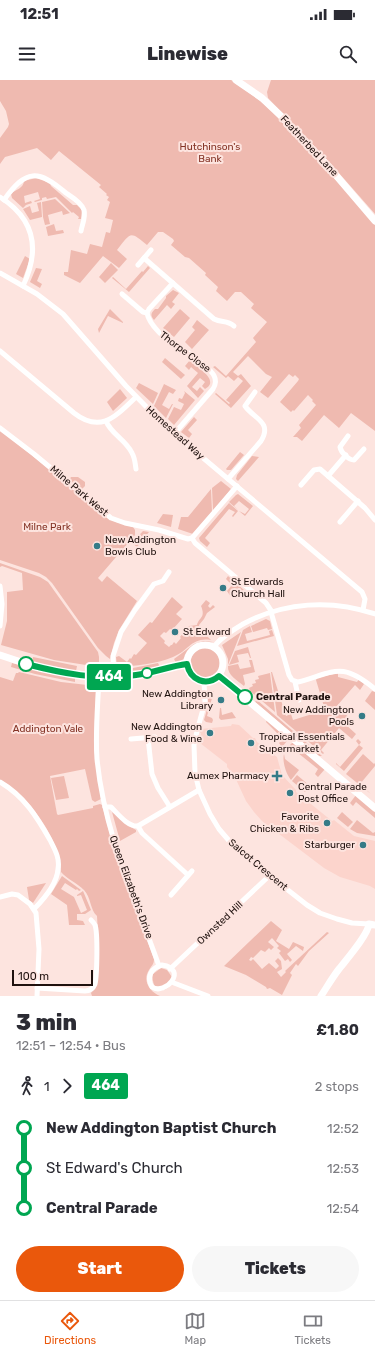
<!DOCTYPE html>
<meta charset="utf-8">
<style>
body{margin:0;font-family:Rubik,sans-serif;background:#f7f7f7;color:#2b2b33;height:100vh;display:flex;flex-direction:column;font-size:15px;white-space:nowrap}
*{box-sizing:border-box;margin:0}
p{font-size:13px;color:#7c7c81}
.icon{flex:none;width:22px;height:22px;fill:none;stroke:currentColor;stroke-width:2;stroke-linecap:round;stroke-linejoin:round}
.map{position:relative;height:916px;overflow:hidden}
.details{display:flex;flex-direction:column;background:#fff;flex:1}
.details>*{flex:none}
.badge{padding:0 8px;border-radius:3px;font-size:14px;line-height:26px}
.scale{position:absolute;left:12px;bottom:10px;width:81px;box-sizing:border-box;padding-left:4px;border:2px solid #1f110e;border-top:0;font-size:11px;line-height:14px;white-space:nowrap;color:#1f110e;-webkit-text-stroke:3px #fde4df;paint-order:stroke}
.map>.badge{position:absolute;translate:-50% -50%;box-shadow:0 0 0 2px #fff}
.legs{display:flex;align-items:center;gap:6px;height:44px;padding:0 16px;font-size:13px}
.legs p{margin-inline-start:auto}
.summary{display:flex;align-items:center;justify-content:space-between;height:68px;padding:0 16px}
h1{font-size:22px;font-weight:800;line-height:30px}
.cta{display:flex;gap:8px;margin-top:auto;padding:8px 16px}
.cta a{flex:1;height:46px;border-radius:24px;background:#ea580c;color:#fff;font-size:16px;font-weight:800;line-height:46px;text-align:center}
.cta a+a{background:#f7f7f7;color:#2b2b33}
ul{padding:0 16px;list-style:none}
li{display:flex;align-items:center;gap:14px;height:40px;font-size:15px}
li i{display:grid;place-items:center;width:6px;height:100%;margin:0 5px;background:currentColor}
li i::after{content:'';width:10px;height:10px;margin:-5px;border:3px solid;border-radius:50%;background:#fff}
li p{margin-inline-start:auto}
li:first-child i{background:linear-gradient(#0000 50%,currentColor 0)}
li:last-child i{background:linear-gradient(currentColor 50%,#0000 0)}
.status{display:flex;justify-content:space-between;align-items:center;height:28px;padding:0 20px;background:#fff;direction:ltr}
.status svg{height:11px;fill:currentColor}
header{display:flex;justify-content:space-between;align-items:center;height:52px;padding:0 16px;background:#fff;font-size:18px;font-weight:800}
.dock{display:flex;justify-content:space-around;align-items:center;height:56px;border-top:1px solid #e1e1e2;background:#fff;font-size:11px;color:#7c7c81}
.dock a{display:grid;justify-items:center;gap:2px}
.dock .on{color:#ea580c}
.map>svg:first-child{display:block}
.built{fill:#fcd4cc}
.green{fill:#efbab0}
.lines{fill:none;stroke-linecap:round;stroke-linejoin:round}
.street{stroke:#fff;stroke-width:5}
.secondary{stroke:#fff;stroke-width:7}
.line-1-casing{stroke:#fff;stroke-width:9}
.line-1{stroke:#00a651;stroke-width:6}
.poi-dot{fill:#357b87;stroke:#fde4df;stroke-width:1.5}
.stop-1-dot{fill:#fff;stroke:#00a651;stroke-width:2}
.labels{text-anchor:middle;dominant-baseline:central;stroke-width:4;stroke-linejoin:round;paint-order:stroke}
.street-label{font-size:10px;fill:#1f110e;stroke:#fde4df}
.park-label{font-size:10px;fill:#833224;stroke:#fde4df}
.poi-label{font-size:10px;fill:#1f110e;stroke:#fde4df;text-anchor:end}
.stop-label{font-size:10px;font-weight:bold;fill:#1f110e;stroke:#fde4df;text-anchor:start}
</style>
<div class="status"><b>12:51</b><svg viewBox="0 0 49 12"><path d="M0 12V9h3v3zM5 12V6h3v6zM10 12V3h3v9zM15 12V0h3v12zM26 1h20v11H26zM47 4h2v5h-2z"/></svg></div>
<header><svg class="icon" aria-label="menu" viewBox="0 0 24 24"><path d="M4 6h16M4 12h16M4 18h16"/></svg>Linewise<svg class="icon" aria-label="search" viewBox="0 0 24 24"><circle cx="10" cy="10" r="6"/><path d="M15 15l6 6"/></svg></header>
<div class="map">
<svg width="375" height="916" viewBox="0 0 375 916">
<rect width="100%" height="100%" fill="#fde4df"/>
<path class="built" d="M232 644 239 645 253 658H255L257 662 277 677 282 695 296 710V712L332 741 334 740 354 756 375 761V809L370 806 340 797 324 788 262 741 254 732 246 721 234 695 227 687V684L200 663 201 653H200L201 649 231 646Z"/>
<g class="green">
<path d="M0 0H231L259 20 274 33 362 128 375 145V351L351 333 339 348 324 335 302 361 297 357H293L301 348 299 345 316 325 312 321 313 320 308 315 294 331 293 330 291 332 280 322 298 301 299 299 295 295 293 297 289 294 268 318 260 312 272 297 266 294 248 276 233 292 238 296 241 294 251 306 231 328 215 314 216 313 229 324 230 323 226 320 243 301 238 297 234 301 228 296 226 298 213 287 215 286 226 296 256 262 253 258 267 242 251 228 254 224 241 212H235L227 221 216 211 218 207 205 195 206 193 189 178 185 177 171 165 174 161 173 159 163 152H158L147 165C129 150 131 153 117 170L127 179 119 188 103 176 80 203 64 195V192H68L71 170 87 174 90 164 102 167 106 152 110 153 113 140 105 138 110 122 107 120 109 117 106 115 107 114 99 107 101 105 59 71 51 80 37 68 5 77 0 84V58L8 47 9 44 6 31 0 21Z"/>
<path d="M271 0H375V134L331 84 268 18 267 12Z"/>
<path d="M36 98 50 103 51 106 73 125H77L82 130 81 139H78L79 137 73 132 72 133 56 117 47 119 46 117 42 118V120L35 122 34 121 40 119 38 112 24 116 25 123 31 121 32 123 26 125 23 128 12 118 11 114C16 109 23 109 24 101Z"/>
<path d="M55 119 70 133 63 135 62 131 48 135 50 144 45 145 43 137 42 122Z"/>
<path d="M41 122 42 137 30 140 23 129 30 126 32 133 39 131 37 123Z"/>
<path d="M54 144 56 151 63 150 64 153 48 156 46 147Z"/>
<path d="M25 176 30 179 23 198 16 194Z"/>
<path d="M111 183 118 190 105 203 99 197Z"/>
<path d="M148 186 150 188 129 212 112 198 113 197 126 209 142 191 143 192Z"/>
<path d="M36 188 42 189 37 201 42 204 40 208 30 202Z"/>
<path d="M173 210 179 213 172 222 175 224 171 229 167 225 154 240C150 235 151 233 155 229H158L166 218V216Z"/>
<path d="M110 229 123 242V243L108 236 99 253 98 249Z"/>
<path d="M180 229 190 238 174 257 163 248Z"/>
<path d="M197 240 209 250 192 269 185 262 195 250 192 247Z"/>
<path d="M165 278 185 295 181 299 162 282Z"/>
<path d="M190 280C194 284 210 295 210 301 211 305 208 307 205 309L202 306 205 302 200 298 192 307 197 311 200 307 204 311 198 318 187 306 198 293 191 287 189 290 185 286Z"/>
<path d="M139 303 158 313 153 324 136 308Z"/>
<path d="M164 304 176 310 173 314 169 312 162 325 169 329 172 324H173L166 338 154 326Z"/>
<path d="M120 309 127 318 113 331 107 322Z"/>
<path d="M184 311 195 320 174 345 168 339 174 327 181 330 184 324 178 321 179 318 182 319 185 313Z"/>
<path d="M194 337 197 340 188 350 192 354 189 358 181 352Z"/>
<path d="M0 350 116 442 133 447 135 450V455L98 498 102 502 107 496 137 521 119 550 114 563 110 579 106 576 98 568 52 503 46 497 39 493 0 480Z"/>
<path d="M240 372 244 375 231 390H227L226 389Z"/>
<path d="M252 376 259 377 238 401 236 399 237 395Z"/>
<path d="M71 397H78L85 402V406L81 410 69 400Z"/>
<path d="M221 401 231 409 213 431 212 408Z"/>
<path d="M211 409 212 432 193 454 178 449 181 437H188Z"/>
<path d="M238 414 253 426 245 436 239 431 245 434 249 429 239 421 234 426 238 430 229 422 236 415Z"/>
<path d="M229 423 238 431 233 437 232 436 235 432 229 429 205 458 210 463 207 467 200 461 199 458Z"/>
<path d="M163 434 173 435 171 447 157 443Z"/>
<path d="M143 451 149 452 137 467 132 463Z"/>
<path d="M0 483 40 497 48 502 98 572 99 577V587L54 580 1 565 7 541V512L23 510 22 493 2 486 0 487Z"/>
<path d="M228 496 244 510 231 517 227 511 232 505 226 499Z"/>
<path d="M172 517 183 527 176 534 182 539 172 550 170 549 166 553 164 552 160 556 165 561 164 563 169 567 171 565H172L174 562 176 564 181 558 180 557 189 546 197 545C199 537 206 538 201 526L206 520 210 523 208 526 210 528 213 525 215 527 207 533 204 539 199 545 200 549 211 560C191 557 189 571 173 577 156 584 135 586 117 587L116 577 119 576 127 582 130 578 131 579 134 574 136 575 147 563 138 555 150 542 152 543Z"/>
<path d="M266 539 270 541 272 549 268 550 267 548 253 552 251 546Z"/>
<path d="M250 546 252 552 245 554 247 561 270 555 269 551 272 550 274 556 237 566 243 550Z"/>
<path d="M241 552 228 585V579L222 565Z"/>
<path d="M204 561 213 562C206 564 200 562 194 566 185 572 187 580 176 583L174 579 194 564Z"/>
<path d="M248 567 251 578H250L248 573 237 575 239 582 229 585 235 571Z"/>
<path d="M201 568C234 565 218 618 194 593 186 584 191 573 201 568Z"/>
<path d="M33 577 77 586 76 591 32 582Z"/>
<path d="M249 580H252L255 592 243 595 245 604 244 606C238 601 227 595 228 586L238 584 240 589 251 587Z"/>
<path d="M12 583 38 590 75 597V602L35 594 11 587Z"/>
<path d="M158 583 160 587 141 591 119 593 117 591V589L133 588Z"/>
<path d="M19 592 61 602 96 606 94 668 101 719 95 722 92 720 85 689 50 696 57 734 58 735 93 728V726L100 724 102 725 116 776 154 879C154 885 151 886 149 890 142 901 150 912 160 916H92L91 913 95 908 98 854 97 836C90 830 91 817 84 810 77 803 67 799 61 792 62 769 39 732 22 717 16 710 7 705 0 700V597L13 601 16 593H18Z"/>
<path d="M271 592H272L286 636 291 634 293 640 325 630 316 600 317 598 338 593V597L357 602 359 599 364 604 360 610 355 605 336 627 350 638 345 644 356 654 352 659 339 648 321 670 324 673 323 674 277 635Z"/>
<path d="M270 593 275 632 250 611 249 608 253 606 252 604 256 603 255 600 259 599 258 596Z"/>
<path d="M214 611 207 636 212 638 213 640 212 643 206 642 204 640 208 626V614Z"/>
<path d="M372 611 375 612V630L365 621Z"/>
<path d="M257 620 322 676H319L255 622Z"/>
<path d="M220 628H221L222 635 232 632 236 638 221 640 219 638Z"/>
<path d="M267 640 287 658V661L282 667 279 663 283 659 266 642Z"/>
<path d="M358 659 361 662 359 665 363 668 344 691 336 684V683L340 687 359 665 356 661Z"/>
<path d="M292 663H293L325 689 318 697 315 694 318 689 293 669 291 672 289 670 288 667Z"/>
<path d="M284 674 285 679 299 690 291 700C286 694 282 681 284 674Z"/>
<path d="M363 674 374 684 375 683V686L360 704 371 714 346 694Z"/>
<path d="M297 695 310 706 305 712 292 701Z"/>
<path d="M64 696 69 718 56 720 51 698Z"/>
<path d="M356 715 375 732V738L356 722 353 726 350 723Z"/>
<path d="M112 732 129 746 136 750V752L120 761Z"/>
<path d="M342 732 353 742 348 747 337 738Z"/>
<path d="M357 740 373 753 375 752V756L357 753 350 749Z"/>
<path d="M62 796 81 810 79 811 77 809 76 810 65 803 61 809 74 817 81 833 87 830 81 815 77 816V815L83 811 91 830 85 834H77V840L83 841 85 845H69L67 825 51 814Z"/>
<path d="M46 803 33 823 29 820 27 807Z"/>
<path d="M271 841 282 850 276 861 289 869 293 862 304 867 303 871 296 866 287 874 292 880 290 882 288 879 285 881 279 873 281 871 277 868 279 866 272 858 268 862 274 867 271 870 269 868 265 872 261 870 253 878 251 877 249 880 251 881 253 879 262 889 269 883 276 889 279 886 275 881 278 878 281 881 282 889 277 892 281 897 286 892 285 891 327 852 329 853 309 871 298 886 296 884 290 893 292 895 282 915 270 908 267 909 266 907 246 895 224 886Z"/>
<path d="M161 888 167 890 172 897 169 907C158 916 151 904 153 894Z"/>
</g>
<g class="lines">
<g class="street">
<path d="M0 117C35 139 40 170 23 206"/>
<path d="M4 120C26 89 38 89 66 113 72 117 82 123 84 130 86 137 82 145 81 151"/>
<path d="M144 178 214 239C222 243 227 240 234 246"/>
<path d="M138 185 151 170"/>
<path d="M0 193 37 214 63 234 126 306 164 345 362 512 365 519 363 530"/>
<path d="M122 214 143 232 147 233C149 245 167 261 177 268 181 271 187 272 191 274 196 277 199 281 203 284 211 291 220 298 213 309L174 354"/>
<path d="M147 233 149 229 173 203"/>
<path d="M0 271 74 333C101 354 116 336 136 317"/>
<path d="M106 341C111 354 126 360 132 373 135 378 135 383 136 389"/>
<path d="M0 348 34 374 111 438 125 443 159 450 188 459 192 458"/>
<path d="M348 356 340 367C341 373 349 380 354 380L364 369"/>
<path d="M328 396 346 375"/>
<path d="M228 399 261 361C273 342 253 338 245 326L255 312"/>
<path d="M301 405 314 390 320 389 365 428 375 440"/>
<path d="M237 406 192 458 195 463 266 523 272 532"/>
<path d="M340 442 358 421"/>
<path d="M0 506 2 524 0 546"/>
<path d="M271 532 289 595 292 600 298 602C335 592 341 581 375 609"/>
<path d="M214 567C221 557 233 550 243 544 284 522 331 519 375 534"/>
<path d="M99 597C98 624 95 652 97 679 104 752 135 818 159 886"/>
<path d="M114 597 113 576 121 552 135 530 154 504 163 501 169 492"/>
<path d="M204 602 205 622 197 651 194 665 195 693 199 710 210 734 219 749 237 770 307 825 320 833 337 839 352 843 369 844"/>
<path d="M295 602 299 620"/>
<path d="M148 658 152 694 158 708 170 727"/>
<path d="M131 659 155 657"/>
<path d="M0 702C24 716 37 737 50 760 55 770 60 778 58 789 57 803 44 819 34 829"/>
<path d="M105 727H111C118 734 128 747 138 746L199 710"/>
<path d="M138 746 142 753 188 795"/>
<path d="M171 815 192 791"/>
<path d="M0 817 12 814 18 815 30 824 36 833 39 869 37 916"/>
<path d="M162 885C189 889 165 916 152 907 146 897 151 888 162 885Z"/>
<path d="M170 889 269 796"/>
<path d="M174 903 208 916"/>
<path d="M37 908 85 911C89 911 93 909 95 904 97 896 98 853 95 845 94 843 93 842 91 840"/>
</g>
<g class="secondary">
<path d="M236 0 262 18 281 36 328 86 375 141"/>
<circle cx="205" cy="583" r="18"/>
<path d="M0 575C40 589 87 601 130 596 149 594 168 586 187 584"/>
<path d="M219 596 375 728"/>
<path d="M321 916C327 907 332 898 339 889 346 880 368 855 369 844L375 845"/>
</g>
</g>
<g class="lines">
<g class="line-1-casing">
<path id="line-1" d="M26 584C61 593 99 601 136 595 153 593 170 586 187 584 190 600 206 607 219 596L245 617"/>
</g>
<use href="#line-1" class="line-1"/>
</g>
<g class="poi-dot">
<circle cx="97" cy="466" r="4"/>
<circle cx="223" cy="508" r="4"/>
<circle cx="175" cy="552" r="4"/>
<circle cx="221" cy="620" r="4"/>
<circle cx="362" cy="636" r="4"/>
<circle cx="210" cy="653" r="4"/>
<circle cx="251" cy="663" r="4"/>
<path d="M275 690h4v4h4v4h-4v4h-4v-4h-4v-4h4z"/>
<circle cx="290" cy="713" r="4"/>
<circle cx="327" cy="743" r="4"/>
<circle cx="363" cy="765" r="4"/>
</g>
<g class="stop-1-dot">
<circle cx="26" cy="584" r="7"/>
<circle cx="147" cy="593" r="5"/>
<circle cx="245" cy="617" r="7"/>
</g>
<g class="labels">
<g class="street-label">
<text transform="translate(309 66) rotate(47)">Featherbed Lane</text>
<text transform="translate(185 272) rotate(37)">Thorpe Close</text>
<text transform="translate(175 353) rotate(42)">Homestead Way</text>
<text transform="translate(79 411) rotate(40)">Milne Park West</text>
<text transform="translate(258 785) rotate(40)">Salcot Crescent</text>
<text transform="translate(131 807) rotate(70)">Queen Elizabeth's Drive</text>
<text transform="translate(220 843) rotate(-43)">Ownsted Hill</text>
</g>
<g class="park-label">
<text x="210" y="67">Hutchinson's<tspan x="210" dy="12">Bank</tspan></text>
<text x="47" y="447">Milne Park</text>
<text x="48" y="649">Addington Vale</text>
</g>
<g class="poi-label">
<text x="105" y="460" text-anchor="start">New Addington<tspan x="105" dy="12">Bowls Club</tspan></text>
<text x="231" y="502" text-anchor="start">St Edwards<tspan x="231" dy="12">Church Hall</tspan></text>
<text x="183" y="552" text-anchor="start">St Edward</text>
<text x="213" y="614">New Addington<tspan x="213" dy="12">Library</tspan></text>
<text x="354" y="630">New Addington<tspan x="354" dy="12">Pools</tspan></text>
<text x="202" y="647">New Addington<tspan x="202" dy="12">Food &amp; Wine</tspan></text>
<text x="259" y="657" text-anchor="start">Tropical Essentials<tspan x="259" dy="12">Supermarket</tspan></text>
<text x="269" y="696">Aumex Pharmacy</text>
<text x="298" y="707" text-anchor="start">Central Parade<tspan x="298" dy="12">Post Office</tspan></text>
<text x="319" y="737">Favorite<tspan x="319" dy="12">Chicken &amp; Ribs</tspan></text>
<text x="355" y="765">Starburger</text>
</g>
<g class="stop-label">
<text x="256" y="617">Central Parade</text>
</g>
</g>
</svg>
<div class="scale">100 m</div>
<b class="badge" style="left:109px;top:597px;background:#00a651;color:#fff">464</b>
</div>
<section class="details">
<div class="summary"><div><h1>3 min</h1><p>12:51 – 12:54 · Bus</p></div><b>£1.80</b></div>
<div class="legs"><svg class="icon" aria-label="walk" viewBox="0 0 24 24"><circle cx="13" cy="4" r="2"/><path d="M13 8l-2 6 4 7M11 14l-3 7M7 12l3-4h3l4 4"/></svg>1<svg class="icon" aria-label="forward" viewBox="0 0 24 24"><path d="M9 5l7 7-7 7"/></svg><b class="badge" style="background:#00a651;color:#fff">464</b><p>2 stops</p></div>
<ul>
<li><i style="color:#00a651"></i><b>New Addington Baptist Church</b><p>12:52</p></li>
<li><i style="color:#00a651"></i><span>St Edward's Church</span><p>12:53</p></li>
<li><i style="color:#00a651"></i><b>Central Parade</b><p>12:54</p></li>
</ul>
<div class="cta"><a>Start</a><a>Tickets</a></div>
</section>
<nav class="dock">
<a class="on"><svg class="icon" aria-label="directions" viewBox="0 0 24 24"><path d="M12 3l9 9-9 9-9-9zM9 14v-3h6M13 9l2 2-2 2"/></svg>Directions</a>
<a><svg class="icon" aria-label="map" viewBox="0 0 24 24"><path d="M3 6l6-2 6 2 6-2v14l-6 2-6-2-6 2zM9 4v14M15 6v14"/></svg>Map</a>
<a><svg class="icon" aria-label="tickets" viewBox="0 0 24 24"><path d="M3 7h18v10H3zM15 7v10"/></svg>Tickets</a>
</nav>
